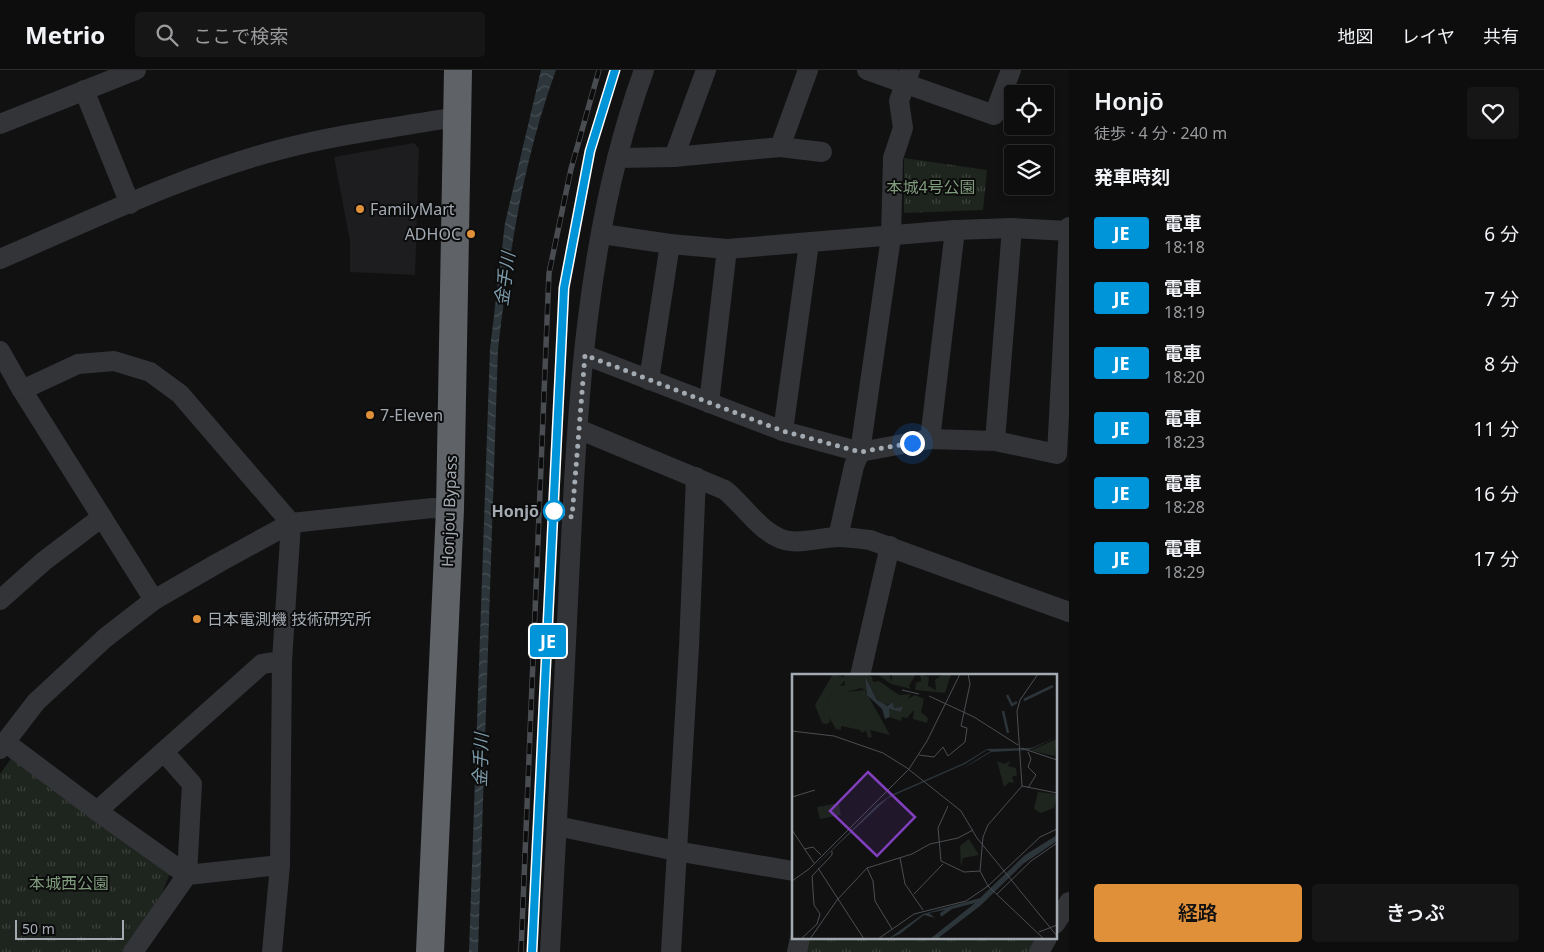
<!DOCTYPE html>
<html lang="ja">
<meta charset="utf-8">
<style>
body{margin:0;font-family:"Noto Sans","Noto Sans JP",sans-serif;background:#161617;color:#f1f3f6;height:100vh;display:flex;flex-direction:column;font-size:19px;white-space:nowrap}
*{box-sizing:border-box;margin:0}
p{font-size:16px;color:#9a9c9e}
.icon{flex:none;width:28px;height:28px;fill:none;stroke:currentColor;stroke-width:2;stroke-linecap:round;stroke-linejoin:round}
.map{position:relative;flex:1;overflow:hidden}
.sheet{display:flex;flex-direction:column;background:#0d0d0e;width:475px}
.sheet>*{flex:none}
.badge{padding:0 10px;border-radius:4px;font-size:18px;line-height:32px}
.buttons{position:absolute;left:1004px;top:15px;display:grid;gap:10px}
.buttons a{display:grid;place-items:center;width:50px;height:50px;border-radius:5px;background:#0d0d0e;box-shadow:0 2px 8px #0003,0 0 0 1px #2d2d2e;font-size:25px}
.scale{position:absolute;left:15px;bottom:12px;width:109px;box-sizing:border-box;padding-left:5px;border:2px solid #a3aab2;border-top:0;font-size:14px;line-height:18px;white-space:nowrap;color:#a3aab2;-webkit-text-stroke:4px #0c0c0d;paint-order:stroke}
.you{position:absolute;width:25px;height:25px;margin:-12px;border:4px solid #fff;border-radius:50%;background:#1a73e8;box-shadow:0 0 0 8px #1a73e833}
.map>.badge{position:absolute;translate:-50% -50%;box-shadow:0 0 0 2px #fff}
h2{padding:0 25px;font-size:19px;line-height:45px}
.round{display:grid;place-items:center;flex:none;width:52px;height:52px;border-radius:5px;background:#161617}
.summary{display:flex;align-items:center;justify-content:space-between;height:85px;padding:0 25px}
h1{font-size:24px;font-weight:600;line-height:38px}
.primary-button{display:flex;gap:10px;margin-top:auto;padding:10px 25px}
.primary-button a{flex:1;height:58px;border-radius:5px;background:#e1903a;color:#111;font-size:20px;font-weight:600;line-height:58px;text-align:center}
.primary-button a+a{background:#161617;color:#f1f3f6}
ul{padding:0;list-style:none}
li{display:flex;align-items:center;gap:15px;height:65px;padding:0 25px}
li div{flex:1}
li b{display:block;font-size:19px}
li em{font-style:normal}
li .badge{min-width:55px;font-weight:700;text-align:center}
header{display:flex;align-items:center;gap:30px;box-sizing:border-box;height:70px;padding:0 25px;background:#0d0d0e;border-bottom:1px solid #2d2d2e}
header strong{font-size:24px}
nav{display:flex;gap:28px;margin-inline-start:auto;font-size:18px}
.search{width:350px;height:45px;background:#161617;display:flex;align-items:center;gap:12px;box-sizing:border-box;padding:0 18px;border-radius:5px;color:#9a9c9e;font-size:19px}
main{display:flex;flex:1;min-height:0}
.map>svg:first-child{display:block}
.built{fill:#1d1d1f}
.park{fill:url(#park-tufts)}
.water{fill:url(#water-waves)}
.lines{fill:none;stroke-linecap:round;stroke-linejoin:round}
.minor{stroke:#323437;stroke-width:20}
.highway{stroke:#5f6267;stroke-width:28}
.rail-casing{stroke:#494c50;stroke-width:5.5}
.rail{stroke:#0c0c0d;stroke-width:4;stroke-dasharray:11;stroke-linecap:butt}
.line-casing{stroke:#fff;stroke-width:11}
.line{stroke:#0095d9;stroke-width:8}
.walk{stroke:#a3aab2;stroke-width:5;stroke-dasharray:0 9}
.poi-dot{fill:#e1903a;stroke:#0c0c0d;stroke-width:2}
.stop-dot{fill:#fff;stroke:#0095d9;stroke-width:2.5}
.labels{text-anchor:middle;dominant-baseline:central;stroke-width:4;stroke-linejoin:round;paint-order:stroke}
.park-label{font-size:16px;fill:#7e9b7c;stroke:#0c0c0d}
.poi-label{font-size:16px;fill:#a3aab2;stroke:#0c0c0d;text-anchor:start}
.street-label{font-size:16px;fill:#a3aab2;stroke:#0c0c0d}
.stop-label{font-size:16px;font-weight:bold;fill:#a3aab2;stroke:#0c0c0d;text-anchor:end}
.water-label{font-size:18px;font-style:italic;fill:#7d9caa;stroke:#0c0c0d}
.inset-river{fill:none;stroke:#2c353a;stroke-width:2.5}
.inset-road{fill:none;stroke:#4b4e52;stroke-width:1}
.view{fill:#813fbd;fill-opacity:0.15;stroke:#813fbd;stroke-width:2.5}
.inset-edge{fill:none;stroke:#a3aab2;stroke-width:2.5}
</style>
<header>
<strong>Metrio</strong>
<div class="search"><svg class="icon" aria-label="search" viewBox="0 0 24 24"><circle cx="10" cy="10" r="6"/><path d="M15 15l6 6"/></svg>ここで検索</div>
<nav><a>地図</a><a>レイヤ</a><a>共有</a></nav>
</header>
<main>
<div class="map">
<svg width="1069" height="882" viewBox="0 0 1069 882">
<defs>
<pattern id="park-tufts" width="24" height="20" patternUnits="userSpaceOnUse" patternTransform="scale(1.25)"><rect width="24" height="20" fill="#1e241e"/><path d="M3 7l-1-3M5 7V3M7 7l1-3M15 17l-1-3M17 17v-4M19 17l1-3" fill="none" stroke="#3c413c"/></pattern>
<pattern id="water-waves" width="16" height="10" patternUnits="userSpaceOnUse" patternTransform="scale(1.25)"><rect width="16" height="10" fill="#2c353a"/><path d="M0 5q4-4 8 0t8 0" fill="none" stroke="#475054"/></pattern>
</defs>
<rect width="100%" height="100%" fill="#111112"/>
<path class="built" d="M414 73 419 79 415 205 350 202V171L334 87Z"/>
<g class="park">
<path d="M904 88 987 100 983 140 904 143Z"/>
<path d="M12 687 171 801 162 823 122 882H0V704Z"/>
<path d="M807 868H1040L1029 882H804Z"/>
</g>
<path class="water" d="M541 0H556C523 90 509 185 498 279L478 882H469L490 279 505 153Z"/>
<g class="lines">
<g class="minor">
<path d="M867 0 994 45 1011 0"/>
<path d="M84 20 130 134"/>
<path d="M0 54 136 0"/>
<path d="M780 77 822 82"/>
<path d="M674 87 706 0"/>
<path d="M617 88 674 87 780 77 808 0"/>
<path d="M602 164 670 174 727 179 955 160 1012 158 1069 161"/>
<path d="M0 189C91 150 186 104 282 79 339 64 398 57 456 47"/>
<path d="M0 281 22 320 154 530"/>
<path d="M585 285 783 361 860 382 930 369 995 371 1057 384 1069 157"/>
<path d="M649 310 670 174"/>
<path d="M22 320 78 294 114 291 150 302 180 324 291 453 282 591 280 795 272 882"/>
<path d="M709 333 727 179"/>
<path d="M578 359 725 420C742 434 757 457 777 467 795 477 819 467 839 467 849 467 859 469 870 470L1069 542"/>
<path d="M783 361 809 173"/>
<path d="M930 369 955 160"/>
<path d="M995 371 1012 158"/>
<path d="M838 467 854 396 860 382 891 167 893 88 903 58 899 31 910 0"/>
<path d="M0 530 44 491 102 447"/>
<path d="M860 606 890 476"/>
<path d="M5 672 97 741 187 805 280 795"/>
<path d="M0 679 36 632 105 568 154 530 218 493 291 453 432 438 450 439"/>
<path d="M97 741 262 594 282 591"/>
<path d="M557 756 676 781 793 801"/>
<path d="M1055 854 1069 832"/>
<path d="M133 882 187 805 192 714 164 682"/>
<path d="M550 882C557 758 563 635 569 511 577 341 585 162 644 0"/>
<path d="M671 882 689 577 696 407"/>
<path d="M797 882 800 868"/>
<path d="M1039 882 1047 868"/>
</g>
<path class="highway" d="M430 882 450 439 458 0"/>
<g class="rail-casing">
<g id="rail">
<path d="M521 882 549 203 571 99 599 0"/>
<path d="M532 882 564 218 590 81 615 0"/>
</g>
</g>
<use href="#rail" class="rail"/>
</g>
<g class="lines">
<g class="line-casing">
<path id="line" d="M532 882 564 218 590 81 615 0"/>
</g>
<use href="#line" class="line"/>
<path class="walk" d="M554 441 572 447 585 285 783 361 860 382 912 373"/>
</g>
<g class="poi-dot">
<circle cx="360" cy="139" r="5"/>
<circle cx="471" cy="164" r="5"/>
<circle cx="370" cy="345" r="5"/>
<circle cx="197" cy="549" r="5"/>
</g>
<circle class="stop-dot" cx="554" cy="441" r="10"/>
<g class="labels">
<g class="park-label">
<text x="931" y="117">本城4号公園</text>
<text x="69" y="813">本城西公園</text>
</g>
<g class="poi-label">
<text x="370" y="139">FamilyMart</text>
<text x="461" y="164" text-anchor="end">ADHOC</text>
<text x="380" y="345">7-Eleven</text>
<text x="207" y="549">日本電測機 技術研究所</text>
</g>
<g class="street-label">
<text transform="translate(449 441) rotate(-88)">Honjou Bypass</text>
</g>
<g class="stop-label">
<text x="539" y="441">Honjō</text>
</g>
<g class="water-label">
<text transform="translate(504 209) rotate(-82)">金手川</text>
<text transform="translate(480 690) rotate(-88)">金手川</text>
</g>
</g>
<g transform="translate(792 604)">
<rect width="265" height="265" fill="#111112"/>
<path d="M52 0H74L80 3 81 8 87 7 107 21 119 20 116 25 123 21 132 25 129 38 136 44 135 49 121 45 122 36 115 44 109 43 110 47 99 44 96 35 109 38 111 34H102L101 28 93 32 86 27 73 2 75 17 69 14 54 18ZM85 0H97L100 8V0H124L117 12 119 15 99 10ZM128 0 137 3 136 12 144 16 143 6 151 0H159L153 19 123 16 124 9 129 7ZM205 87 212 90 218 87 216 92 224 94 225 101 220 103 222 109 217 108 212 113ZM177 165 187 181 171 184 169 193 168 172Z" fill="#1e241e"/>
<path d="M54 11V18L73 16 98 61 78 56 80 63 76 64 74 56 70 59 68 56 49 52V56L44 55 34 39V28L47 12Z" fill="#1e241e"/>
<path d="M41 0 55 4 34 28 38 48 35 50 30 49 23 31ZM265 65 263 82 240 77 239 76ZM246 118 265 120 262 134 249 139 242 135ZM47 129 49 141 28 145 25 133Z" fill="#1e241e"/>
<path d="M73 2 85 26 95 32 101 28 102 34 111 33 109 38 97 35 98 43 93 45 90 35 75 21ZM265 63 237 76 199 78 186 86 171 94 199 77 195 76 173 90 96 124 18 197 85 131 99 121 172 89 195 75 239 74ZM265 161V167L231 190 188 232 145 265H138L183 229 160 235 149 243 148 239 153 236 137 239 143 244 132 241 108 260 96 265 131 240 188 224 233 181Z" fill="#2c353a"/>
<path class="inset-river" d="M215 21 220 31 225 28M232 26 261 12M211 37 216 59"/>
<path class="inset-road" d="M110 16 127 20M137 22 182 43 226 71M0 57 42 62 91 79 115 94 169 137 185 164 265 262M229 74 265 86M127 81 142 83 151 73 156 82 173 68 175 54 169 52 178 10 176 0M230 112 265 119M236 114 244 101 236 93 239 85 236 78M0 123 23 116M156 132 146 154 149 187 172 198 188 197M0 156 22 189M12 175 21 173 29 181M108 184 113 210 131 236M26 194 72 265M75 194 81 207 83 227 100 255M0 207 17 195 117 95 135 67 168 0M122 220 151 190M205 220 239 187 265 169M247 258 265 251M9 265 25 250 28 240 22 231 20 202 40 181V177M18 265 45 226 75 194 120 180 138 170 166 164 181 156M86 265 122 240 174 227 196 212 188 197 191 163 196 151 230 112 225 37 228 26 246 0M176 265H201M252 265 196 212 248 163 265 155"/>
<path class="view" d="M76 98 123 143 85 182 38 137Z"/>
<rect width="265" height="265" class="inset-edge"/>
</g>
</svg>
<div class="buttons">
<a><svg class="icon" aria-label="locate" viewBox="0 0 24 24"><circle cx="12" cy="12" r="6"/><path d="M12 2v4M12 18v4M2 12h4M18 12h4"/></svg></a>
<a><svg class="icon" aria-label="layers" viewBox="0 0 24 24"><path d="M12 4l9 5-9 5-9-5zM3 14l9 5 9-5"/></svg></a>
</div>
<div class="scale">50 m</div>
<div class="you" style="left:912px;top:373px"></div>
<b class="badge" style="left:548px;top:571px;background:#0095d9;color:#fff">JE</b>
</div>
<section class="sheet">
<div class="summary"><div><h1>Honjō</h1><p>徒歩 · 4 分 · 240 m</p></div><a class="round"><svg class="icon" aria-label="heart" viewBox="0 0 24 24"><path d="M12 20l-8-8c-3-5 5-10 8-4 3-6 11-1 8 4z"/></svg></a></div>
<h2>発車時刻</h2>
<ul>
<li><span class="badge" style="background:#0095d9;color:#fff">JE</span><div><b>電車</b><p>18:18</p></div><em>6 分</em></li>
<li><span class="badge" style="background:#0095d9;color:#fff">JE</span><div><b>電車</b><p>18:19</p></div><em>7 分</em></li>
<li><span class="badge" style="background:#0095d9;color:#fff">JE</span><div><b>電車</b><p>18:20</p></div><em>8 分</em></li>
<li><span class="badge" style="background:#0095d9;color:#fff">JE</span><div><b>電車</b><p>18:23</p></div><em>11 分</em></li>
<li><span class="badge" style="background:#0095d9;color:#fff">JE</span><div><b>電車</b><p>18:28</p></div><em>16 分</em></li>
<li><span class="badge" style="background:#0095d9;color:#fff">JE</span><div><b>電車</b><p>18:29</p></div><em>17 分</em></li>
</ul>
<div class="primary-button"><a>経路</a><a>きっぷ</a></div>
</section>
</main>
